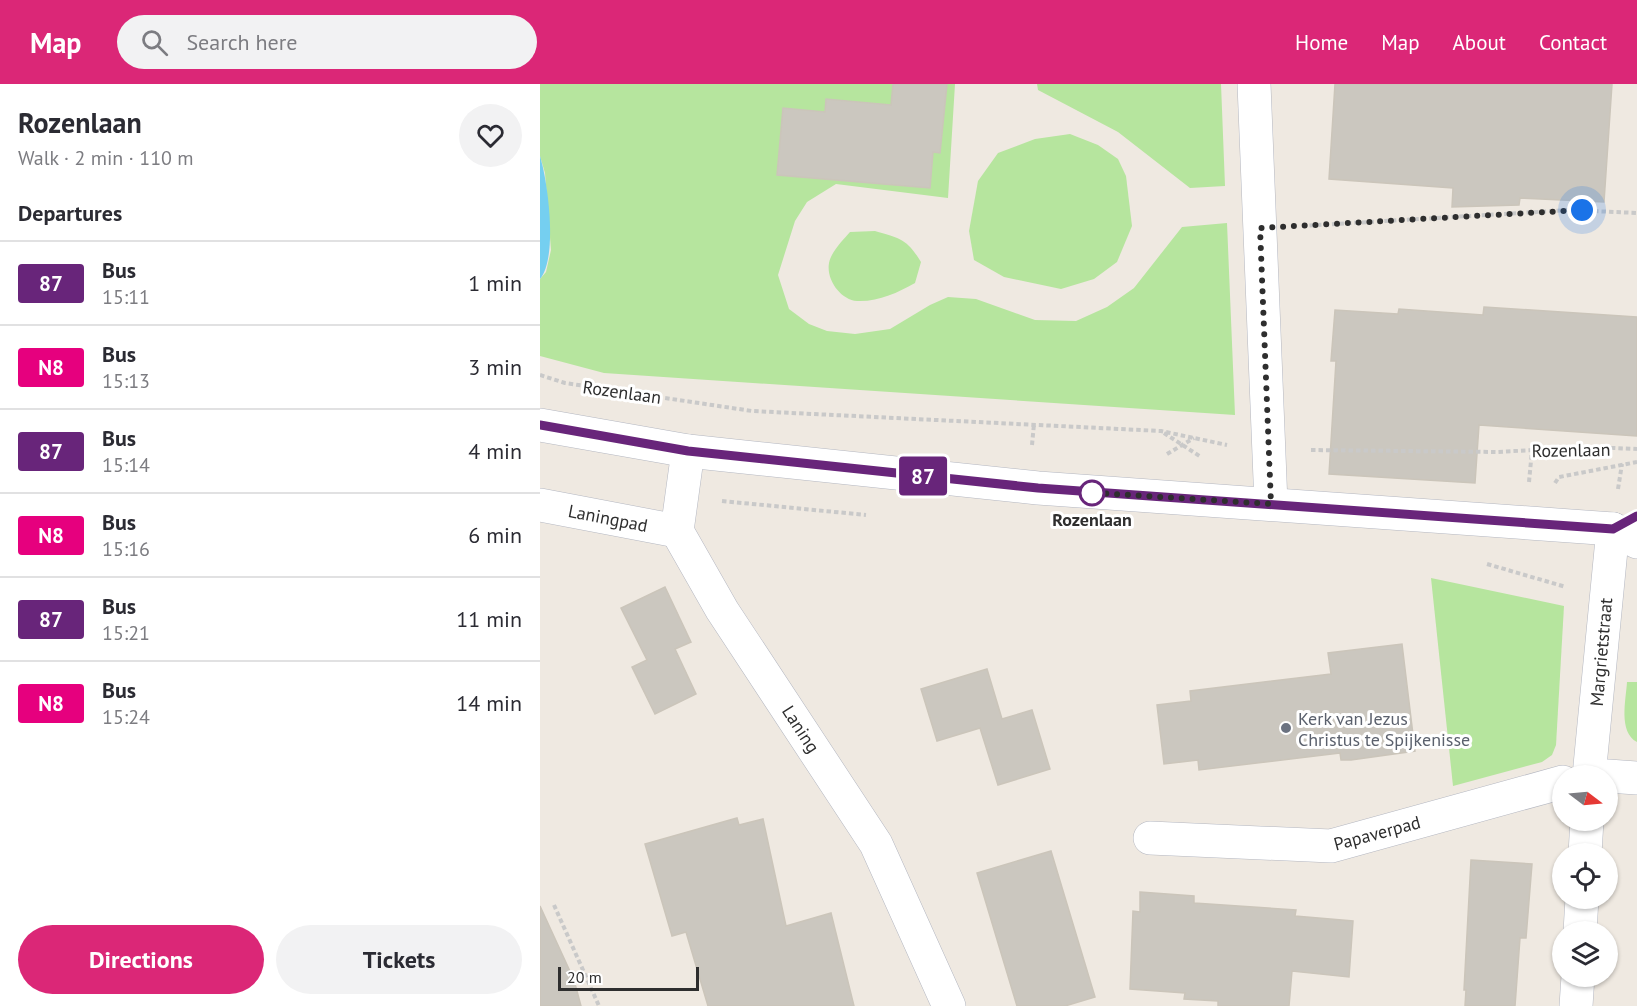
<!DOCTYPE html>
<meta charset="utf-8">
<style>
body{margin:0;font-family:"PT Sans",sans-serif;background:#f2f2f3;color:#2b2b33;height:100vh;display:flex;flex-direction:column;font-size:22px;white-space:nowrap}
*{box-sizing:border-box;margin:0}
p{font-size:20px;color:#7c7c81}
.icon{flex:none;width:33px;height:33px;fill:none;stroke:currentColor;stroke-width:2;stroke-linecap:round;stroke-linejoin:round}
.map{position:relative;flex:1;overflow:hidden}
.details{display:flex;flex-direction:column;background:#fff;width:540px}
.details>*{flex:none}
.badge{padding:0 12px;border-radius:4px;font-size:21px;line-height:39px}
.needle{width:39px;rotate:106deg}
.controls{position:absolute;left:1012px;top:681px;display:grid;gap:12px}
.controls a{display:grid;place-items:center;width:66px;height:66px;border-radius:50%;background:#fff;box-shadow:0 2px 4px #0004;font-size:30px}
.scale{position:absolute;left:18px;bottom:15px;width:141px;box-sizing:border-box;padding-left:6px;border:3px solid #2e2e2e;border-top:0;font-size:16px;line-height:21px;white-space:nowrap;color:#2e2e2e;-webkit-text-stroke:4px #fff;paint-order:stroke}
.you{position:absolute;width:30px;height:30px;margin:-15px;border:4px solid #fff;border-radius:50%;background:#1a73e8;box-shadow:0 0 0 9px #1a73e833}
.map>.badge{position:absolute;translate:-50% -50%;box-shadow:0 0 0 3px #fff}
h2{padding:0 18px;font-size:22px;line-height:54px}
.round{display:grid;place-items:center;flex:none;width:63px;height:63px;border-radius:32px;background:#f2f2f3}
.headline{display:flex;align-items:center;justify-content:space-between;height:102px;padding:0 18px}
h1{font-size:28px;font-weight:700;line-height:45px}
.cta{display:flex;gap:12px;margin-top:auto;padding:12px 18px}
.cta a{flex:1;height:69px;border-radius:36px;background:#db2777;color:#fff;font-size:24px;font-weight:700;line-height:69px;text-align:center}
.cta a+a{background:#f2f2f3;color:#2b2b33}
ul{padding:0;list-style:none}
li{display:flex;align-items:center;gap:18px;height:84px;padding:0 18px;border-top:2px solid #e1e1e2}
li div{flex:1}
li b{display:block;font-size:22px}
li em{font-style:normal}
li .badge{min-width:66px;font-weight:700;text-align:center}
header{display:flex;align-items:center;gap:36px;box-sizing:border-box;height:84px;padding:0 30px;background:#db2777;color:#fff}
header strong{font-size:28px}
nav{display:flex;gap:33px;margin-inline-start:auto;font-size:21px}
.search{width:420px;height:54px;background:#f2f2f3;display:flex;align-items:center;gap:15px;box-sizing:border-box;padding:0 21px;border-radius:33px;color:#7c7c81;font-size:22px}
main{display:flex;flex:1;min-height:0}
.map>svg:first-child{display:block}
.green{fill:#b6e59e}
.water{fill:#75cff0}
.building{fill:#cbc7bf;stroke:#cbc5ba;stroke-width:1.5}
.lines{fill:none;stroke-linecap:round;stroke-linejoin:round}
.minor-casing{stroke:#b4b7c1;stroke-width:34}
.tertiary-casing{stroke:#b4b7c1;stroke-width:34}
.path{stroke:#c9c9c9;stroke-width:4;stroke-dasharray:4.5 3;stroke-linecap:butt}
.minor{stroke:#fff;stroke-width:33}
.tertiary{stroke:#fff;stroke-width:33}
.line-casing{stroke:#fff;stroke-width:14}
.line{stroke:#68257a;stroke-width:9}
.walk{stroke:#2e2e2e;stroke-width:6;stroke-dasharray:0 10.8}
.stop-dot{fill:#fff;stroke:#68257a;stroke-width:3}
.worship-dot{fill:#6b7280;stroke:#fff;stroke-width:2}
.labels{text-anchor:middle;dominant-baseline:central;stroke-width:6;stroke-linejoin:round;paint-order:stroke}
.street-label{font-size:18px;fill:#2e2e2e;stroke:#fff}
.stop-label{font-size:18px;font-weight:bold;fill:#2e2e2e;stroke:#fff}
.worship-label{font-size:18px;fill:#5b616d;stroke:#fff;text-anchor:start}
</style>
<header>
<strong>Map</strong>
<div class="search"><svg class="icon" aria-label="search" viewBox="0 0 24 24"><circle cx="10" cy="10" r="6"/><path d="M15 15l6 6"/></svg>Search here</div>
<nav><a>Home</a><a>Map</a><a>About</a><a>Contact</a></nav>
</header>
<main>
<section class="details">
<div class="headline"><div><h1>Rozenlaan</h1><p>Walk · 2 min · 110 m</p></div><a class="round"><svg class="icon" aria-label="heart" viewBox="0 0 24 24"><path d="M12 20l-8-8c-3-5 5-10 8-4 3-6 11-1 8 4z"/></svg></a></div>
<h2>Departures</h2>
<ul>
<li><span class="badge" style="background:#68257a;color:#fff">87</span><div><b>Bus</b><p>15:11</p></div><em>1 min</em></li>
<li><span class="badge" style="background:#e6007e;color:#fff">N8</span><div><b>Bus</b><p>15:13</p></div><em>3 min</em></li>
<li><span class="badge" style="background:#68257a;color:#fff">87</span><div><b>Bus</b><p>15:14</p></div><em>4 min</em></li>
<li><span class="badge" style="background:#e6007e;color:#fff">N8</span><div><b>Bus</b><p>15:16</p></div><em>6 min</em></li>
<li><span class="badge" style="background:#68257a;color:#fff">87</span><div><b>Bus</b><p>15:21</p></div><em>11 min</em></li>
<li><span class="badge" style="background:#e6007e;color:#fff">N8</span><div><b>Bus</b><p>15:24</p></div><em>14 min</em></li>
</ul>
<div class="cta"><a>Directions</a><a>Tickets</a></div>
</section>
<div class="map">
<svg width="1097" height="922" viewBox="0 0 1097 922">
<rect width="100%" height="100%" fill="#efe9e1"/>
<g class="green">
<path d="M0 0H415L408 114 296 100 267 118 255 137 238 191 249 225 269 240 287 247 315 250 350 245 390 221 408 213 436 215 495 236 536 237 567 223 594 204 642 143 687 139 695 331 64 289 0 272V195L6 188 11 166 5 89 0 72Z"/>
<path d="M497 0H681L685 102 650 104 578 48 498 6Z"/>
<path d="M530 50 558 61 578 75 586 92 592 142 577 178 554 195 521 205 464 193 434 176 429 147 438 97 458 69 495 55Z"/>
<path d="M335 147C360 154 367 155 381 178L375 199C357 209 338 218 317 217 301 216 286 196 289 179 291 168 303 156 310 148Z"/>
<path d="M891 494 1024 522 1016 661 1012 671 1002 678 913 702Z"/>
<path d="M1087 598H1097V658C1078 648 1086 616 1087 598Z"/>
</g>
<path class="water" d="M0 72C8 99 18 173 0 195Z"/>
<g class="building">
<path d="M353 0H407L400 69 393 68 390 104 237 91 243 24 285 28 286 15 351 21Z"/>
<path d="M795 0H1072L1064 118 980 114 979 121 912 123 913 104 789 95Z"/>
<path d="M944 223 1097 233V352L939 341 935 399 789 390 796 277H791L795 226 858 230 859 225 943 231Z"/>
<path d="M125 503 151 558 135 565 156 610 115 630 92 583 107 576 81 524Z"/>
<path d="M862 560 875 667 811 676H801L800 669 659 686 658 676 624 680 617 621 651 617 650 607 791 590 788 569Z"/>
<path d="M447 585 462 635 492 626 510 685 458 701 440 644 397 657 381 605Z"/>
<path d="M197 734 199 741 223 735 246 842 291 829 314 922H168L146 848 132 852 105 760Z"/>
<path d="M511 767 555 913 525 922H477L437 789Z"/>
<path d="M931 776 992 780 986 854H980L975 922H925L926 906H924Z"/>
<path d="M600 808 654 812V819L756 826 755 832 813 837 809 893 752 887 749 922H678V917L644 915 645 909 590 905 593 827 600 828Z"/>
<path d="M0 822 34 896 41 922H0Z"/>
</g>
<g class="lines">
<g class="minor-casing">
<g id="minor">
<path d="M714 0 731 420"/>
<path d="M148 367 137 447 182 526 336 760 409 922"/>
<path d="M0 421 137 447"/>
<path d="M1049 692 1073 445"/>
<path d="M1068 692 1097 694"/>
<path d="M610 754 791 762 1023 698"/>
<path d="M1045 770 1047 736"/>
<path d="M1040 848 1042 814"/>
<path d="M1036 922 1038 892"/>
</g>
</g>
<g class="tertiary-casing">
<path id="tertiary" d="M0 341 148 367 498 404 1073 445 1097 458"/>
</g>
<g class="path">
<path d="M762 142 1030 126 1097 129"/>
<path d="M0 291 25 299 212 327 621 347 687 361"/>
<path d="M624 349 661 373"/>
<path d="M492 361 494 340"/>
<path d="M771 366 957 368 1050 363 1097 365"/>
<path d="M627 370 654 354"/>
<path d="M989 398 992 366"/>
<path d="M1015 399 1019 393 1097 378"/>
<path d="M1078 405 1082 380"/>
<path d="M182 417 326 431"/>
<path d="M947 480 1026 503"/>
<path d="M14 821 59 922"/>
</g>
<use href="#minor" class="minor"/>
<use href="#tertiary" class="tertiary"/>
</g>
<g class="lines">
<g class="line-casing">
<path id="line" d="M0 341 148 367 498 404 1073 445 1097 432"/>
</g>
<use href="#line" class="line"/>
<path class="walk" d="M552 409 543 408 731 420 720 144 1042 126"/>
</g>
<circle class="stop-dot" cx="552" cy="409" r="12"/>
<circle class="worship-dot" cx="746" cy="644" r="6"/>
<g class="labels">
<g class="street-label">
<text transform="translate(82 308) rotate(8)">Rozenlaan</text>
<text transform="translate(1031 366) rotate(-1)">Rozenlaan</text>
<text transform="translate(68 434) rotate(11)">Laningpad</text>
<text transform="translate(1061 568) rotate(-85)">Margrietstraat</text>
<text transform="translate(261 645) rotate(57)">Laning</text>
<text transform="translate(837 749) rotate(-15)">Papaverpad</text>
</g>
<g class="stop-label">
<text x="552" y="435">Rozenlaan</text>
</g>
<g class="worship-label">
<text x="758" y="634">Kerk van Jezus<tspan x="758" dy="21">Christus te Spijkenisse</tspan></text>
</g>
</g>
</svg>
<div class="controls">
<a><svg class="needle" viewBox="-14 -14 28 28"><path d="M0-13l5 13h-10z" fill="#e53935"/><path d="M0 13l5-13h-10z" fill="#7c7c81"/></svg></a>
<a><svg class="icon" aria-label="locate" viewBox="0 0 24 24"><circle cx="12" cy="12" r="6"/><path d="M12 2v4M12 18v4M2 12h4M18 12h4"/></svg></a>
<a><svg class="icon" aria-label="layers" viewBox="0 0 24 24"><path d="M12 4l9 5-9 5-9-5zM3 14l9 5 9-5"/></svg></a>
</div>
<div class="scale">20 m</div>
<div class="you" style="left:1042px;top:126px"></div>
<b class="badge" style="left:383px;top:392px;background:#68257a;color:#fff">87</b>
</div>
</main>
